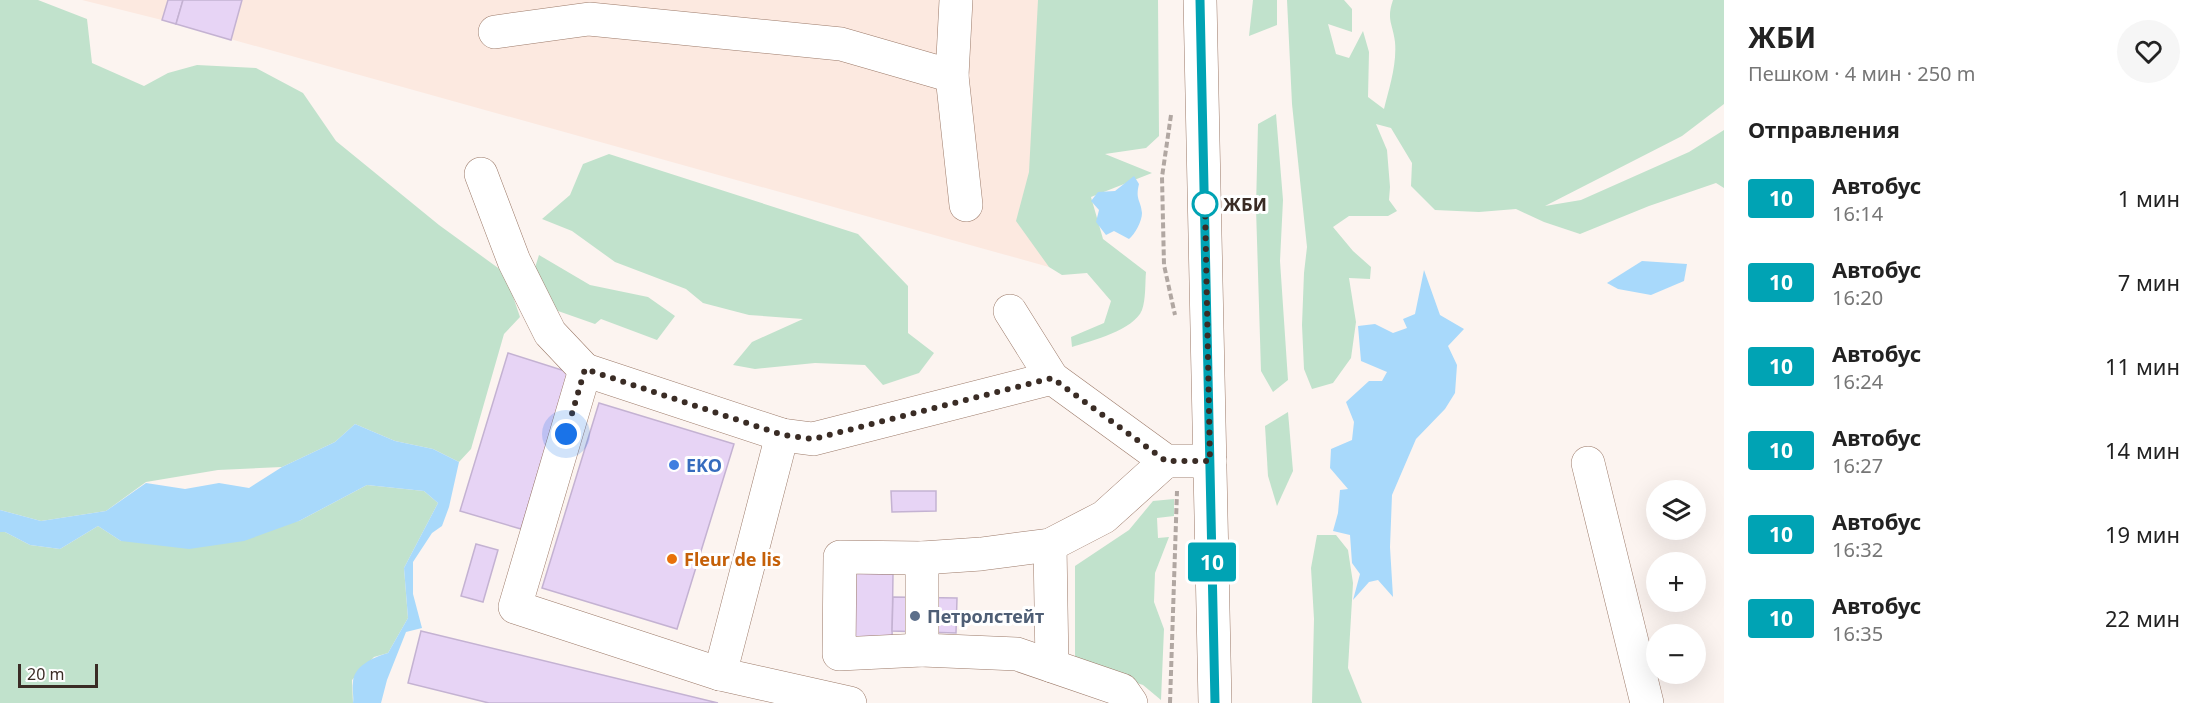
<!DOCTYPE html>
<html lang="ru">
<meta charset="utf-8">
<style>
body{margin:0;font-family:"Noto Sans",sans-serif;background:#f6f6f6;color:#222;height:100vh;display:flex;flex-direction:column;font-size:22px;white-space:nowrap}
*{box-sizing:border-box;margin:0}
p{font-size:20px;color:#767676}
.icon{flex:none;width:33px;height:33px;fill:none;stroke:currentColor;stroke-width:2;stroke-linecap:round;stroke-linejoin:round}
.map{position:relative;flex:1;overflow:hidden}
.drawer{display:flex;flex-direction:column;background:#fff;width:480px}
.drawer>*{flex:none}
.badge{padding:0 12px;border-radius:4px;font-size:21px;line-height:39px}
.tools{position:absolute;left:1646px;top:480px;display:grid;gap:12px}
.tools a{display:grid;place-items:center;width:60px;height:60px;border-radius:50%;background:#fff;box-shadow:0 6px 24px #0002;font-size:30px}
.scale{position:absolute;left:18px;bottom:15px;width:80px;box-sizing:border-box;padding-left:6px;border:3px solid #3a2c25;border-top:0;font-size:16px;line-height:21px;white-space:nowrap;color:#3a2c25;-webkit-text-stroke:4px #fff;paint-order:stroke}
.you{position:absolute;width:30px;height:30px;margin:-15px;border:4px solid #fff;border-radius:50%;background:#1a73e8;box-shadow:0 0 0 9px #1a73e833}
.map>.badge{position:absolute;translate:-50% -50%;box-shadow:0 0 0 3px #fff}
h2{padding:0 24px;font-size:22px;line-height:54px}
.round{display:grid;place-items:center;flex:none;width:63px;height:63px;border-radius:32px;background:#f6f6f6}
.headline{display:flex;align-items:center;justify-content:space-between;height:102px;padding:0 24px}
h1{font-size:28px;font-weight:700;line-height:45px}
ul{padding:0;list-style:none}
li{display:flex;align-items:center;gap:18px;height:84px;padding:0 24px}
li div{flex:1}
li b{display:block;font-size:22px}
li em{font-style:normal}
li .badge{min-width:66px;font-weight:700;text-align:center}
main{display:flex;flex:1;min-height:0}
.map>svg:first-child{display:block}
.built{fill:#fce9e0}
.green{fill:#c1e2cc}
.water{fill:#a8d9fb}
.building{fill:#e7d4f5;stroke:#c4b2d2;stroke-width:1.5}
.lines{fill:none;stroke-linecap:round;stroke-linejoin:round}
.minor-casing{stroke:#9c7a69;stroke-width:34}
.major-casing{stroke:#9c7a69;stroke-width:34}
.path{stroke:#b1a7a2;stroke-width:4;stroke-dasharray:6 3;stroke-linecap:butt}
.minor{stroke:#fff;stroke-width:33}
.major{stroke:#fff;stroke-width:33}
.line-casing{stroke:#fff;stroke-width:14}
.line{stroke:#00a3b4;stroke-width:9}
.walk{stroke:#3a2c25;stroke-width:6;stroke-dasharray:0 10.8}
.stop-dot{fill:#fff;stroke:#00a3b4;stroke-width:3}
.shop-dot{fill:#3f7fe0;stroke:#fff;stroke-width:2}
.food-dot{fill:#e8710a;stroke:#fff;stroke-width:2}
.service-dot{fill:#5c6f8a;stroke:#fff;stroke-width:2}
.labels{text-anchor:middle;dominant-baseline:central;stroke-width:6;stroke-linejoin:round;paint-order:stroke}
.stop-label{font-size:18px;font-weight:bold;fill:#3a2c25;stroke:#fff;text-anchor:start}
.shop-label{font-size:18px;font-weight:bold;fill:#366cbe;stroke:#fff;text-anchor:start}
.food-label{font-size:18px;font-weight:bold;fill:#c56008;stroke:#fff;text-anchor:start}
.service-label{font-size:18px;font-weight:bold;fill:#4e5e75;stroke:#fff;text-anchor:start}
</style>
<main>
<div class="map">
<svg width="1724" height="703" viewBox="0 0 1724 703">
<rect width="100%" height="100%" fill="#fcf4f0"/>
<path class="built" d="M82 0H1044L1055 253 1049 267 162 20Z"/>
<g class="green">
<path d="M0 0H38L87 19 92 63 144 86 168 73 197 65 256 68 303 93 336 141 439 225 505 273 520 317 504 334 471 449 459 462 433 449 395 441 355 424 335 442 282 467 218 470 146 482 106 511 41 521 0 510Z"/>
<path d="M1038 0H1158L1159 136 1146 148 1105 154 1152 173 1091 197 1103 239 1146 272C1145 283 1146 299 1142 310 1134 330 1091 341 1072 347L1071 337 1104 323 1111 301 1087 273 1062 275 1049 267 1016 221 1029 172Z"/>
<path d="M1253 0H1277V25L1249 36Z"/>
<path d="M1287 0H1344L1352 9V32L1328 24 1336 54 1349 58 1363 31 1369 52 1368 97 1384 109C1389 88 1397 65 1395 42 1393 24 1386 20 1393 0H1724V104L1682 136 1545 206 1581 200 1689 152 1724 130V188L1716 183 1649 206 1580 234 1544 222 1516 209 1479 212 1435 210 1411 186 1412 163 1391 128 1376 124 1387 150 1390 187 1389 200 1397 211 1388 216H1349L1333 227 1353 251 1371 267 1370 279 1349 278 1356 322 1351 358 1333 383 1312 389 1304 369 1302 325 1304 273 1307 247 1292 104Z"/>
<path d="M1276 114 1283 200 1280 261 1288 380 1273 392 1261 371 1256 208 1258 124Z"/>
<path d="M609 154 858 234 908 286V333L934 353 919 373 883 385 865 365 815 363 755 369 733 365 752 342 803 319 749 315 703 303 686 289 615 262 572 231 542 219 570 195 583 164Z"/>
<path d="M539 255 590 285 648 297 675 316 657 340 601 319 595 324 558 311 533 274Z"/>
<path d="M1288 412 1293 471 1277 506 1268 476 1265 426Z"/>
<path d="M367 485 424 491 438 503 404 568 408 618 388 653 374 657 352 680 353 703H0V532H5L30 545 60 549 98 526 121 541 299 521Z"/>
<path d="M1174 499V516L1157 518 1158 538 1169 537 1155 573 1154 602 1164 629 1161 700 1143 685 1088 667 1075 658V566L1129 530 1153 501Z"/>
<path d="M1317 535H1336L1348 550 1353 583 1348 668 1362 703H1312L1314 619 1311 568Z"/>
</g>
<g class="water">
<path d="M1134 176 1139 184C1135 200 1141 200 1142 213 1142 221 1135 234 1129 239L1114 231 1106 235 1096 222 1099 210 1091 201 1098 192 1115 191Z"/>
<path d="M1642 261 1687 264 1684 281 1651 295 1618 289 1607 283Z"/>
<path d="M1424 270 1440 315 1464 329 1448 346 1457 365 1455 393 1445 409 1416 439 1392 495 1390 547 1393 597 1378 580 1369 582 1353 600 1360 574 1352 563 1350 535 1333 531 1338 513 1340 490 1348 489 1330 468 1331 449 1352 440 1354 422 1346 402 1369 381H1382L1387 372 1361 361 1358 326 1375 324 1393 333 1407 328 1403 319 1415 314Z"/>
<path d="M355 424 395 441 433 449 459 462 449 507 442 526 432 533 413 562V594L422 628 406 632 387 680 381 703H353C354 696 352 690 353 683 353 666 374 657 388 653L408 618 404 568 438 503 424 491 367 485 299 521 244 541 189 549 121 541 98 526 60 549 30 545 5 532H0V510L41 521 106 511 146 483 185 489 219 483 249 488 282 467 335 442Z"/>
</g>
<g class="building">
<path d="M168 0H183L176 24 162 20Z"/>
<path d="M183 0H242L231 40 176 24Z"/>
<path d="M508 353 568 372 521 529 460 511Z"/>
<path d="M599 403 734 444 677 629 542 588Z"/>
<path d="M891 491H936V511L892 512Z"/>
<path d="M476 544 498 550 483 602 461 596Z"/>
<path d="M853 573 893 574 892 642 852 641Z"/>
<path d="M893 597 957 598 956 633 892 631Z"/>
<path d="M421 631 718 703H489L408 683Z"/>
</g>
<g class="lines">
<g class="minor-casing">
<g id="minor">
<path d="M956 0 952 76 966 205"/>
<path d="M495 32 589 19 841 44 952 76"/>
<path d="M481 174 514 261 550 333 585 370"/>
<path d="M1010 311 1052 378"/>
<path d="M1588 463 1647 703"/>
<path d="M1050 545 1052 666"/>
<path d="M922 650 839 654 840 557 922 558"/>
<path d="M720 674 782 435"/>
<path d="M850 703 720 674 515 607 585 370 782 435 813 439 1052 378 1166 461H1210"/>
<path d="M1131 703 1122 690 1017 654 922 650V558L981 554 1050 545 1104 517 1166 461"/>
</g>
</g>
<g class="major-casing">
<path id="major" d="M1200 0 1215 703"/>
</g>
<g class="path">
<path d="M1171 115 1162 177 1164 265 1175 315"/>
<path d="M1170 703 1177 491"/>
</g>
<use href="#minor" class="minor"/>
<use href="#major" class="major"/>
</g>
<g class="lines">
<g class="line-casing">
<path id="line" d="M1200 0 1215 703"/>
</g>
<use href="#line" class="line"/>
<path class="walk" d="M566 434 585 369 783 435 813 439 1052 378 1166 461H1210L1205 204"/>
</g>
<circle class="stop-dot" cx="1205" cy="204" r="12"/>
<circle class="shop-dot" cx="674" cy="465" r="6"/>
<circle class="food-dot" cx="672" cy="559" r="6"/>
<circle class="service-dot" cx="915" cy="616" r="6"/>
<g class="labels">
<g class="stop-label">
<text x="1223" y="204">ЖБИ</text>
</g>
<g class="shop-label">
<text x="686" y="465">EKO</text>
</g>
<g class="food-label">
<text x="684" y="559">Fleur de lis</text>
</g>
<g class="service-label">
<text x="927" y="616">Петролстейт</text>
</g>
</g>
</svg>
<div class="tools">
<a><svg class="icon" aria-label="layers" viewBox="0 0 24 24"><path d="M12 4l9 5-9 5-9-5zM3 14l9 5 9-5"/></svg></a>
<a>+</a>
<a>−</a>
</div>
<div class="scale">20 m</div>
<div class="you" style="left:566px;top:434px"></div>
<b class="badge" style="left:1212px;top:562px;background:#00a3b4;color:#fff">10</b>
</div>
<section class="drawer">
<div class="headline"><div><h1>ЖБИ</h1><p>Пешком · 4 мин · 250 m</p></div><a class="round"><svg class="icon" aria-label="heart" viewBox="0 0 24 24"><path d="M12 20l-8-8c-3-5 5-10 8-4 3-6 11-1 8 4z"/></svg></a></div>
<h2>Отправления</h2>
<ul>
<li><span class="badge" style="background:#00a3b4;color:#fff">10</span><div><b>Автобус</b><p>16:14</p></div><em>1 мин</em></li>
<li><span class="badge" style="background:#00a3b4;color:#fff">10</span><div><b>Автобус</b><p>16:20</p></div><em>7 мин</em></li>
<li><span class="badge" style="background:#00a3b4;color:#fff">10</span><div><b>Автобус</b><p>16:24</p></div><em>11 мин</em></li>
<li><span class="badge" style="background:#00a3b4;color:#fff">10</span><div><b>Автобус</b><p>16:27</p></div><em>14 мин</em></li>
<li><span class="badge" style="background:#00a3b4;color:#fff">10</span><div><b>Автобус</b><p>16:32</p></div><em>19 мин</em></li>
<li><span class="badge" style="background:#00a3b4;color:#fff">10</span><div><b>Автобус</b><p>16:35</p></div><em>22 мин</em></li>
</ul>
</section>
</main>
